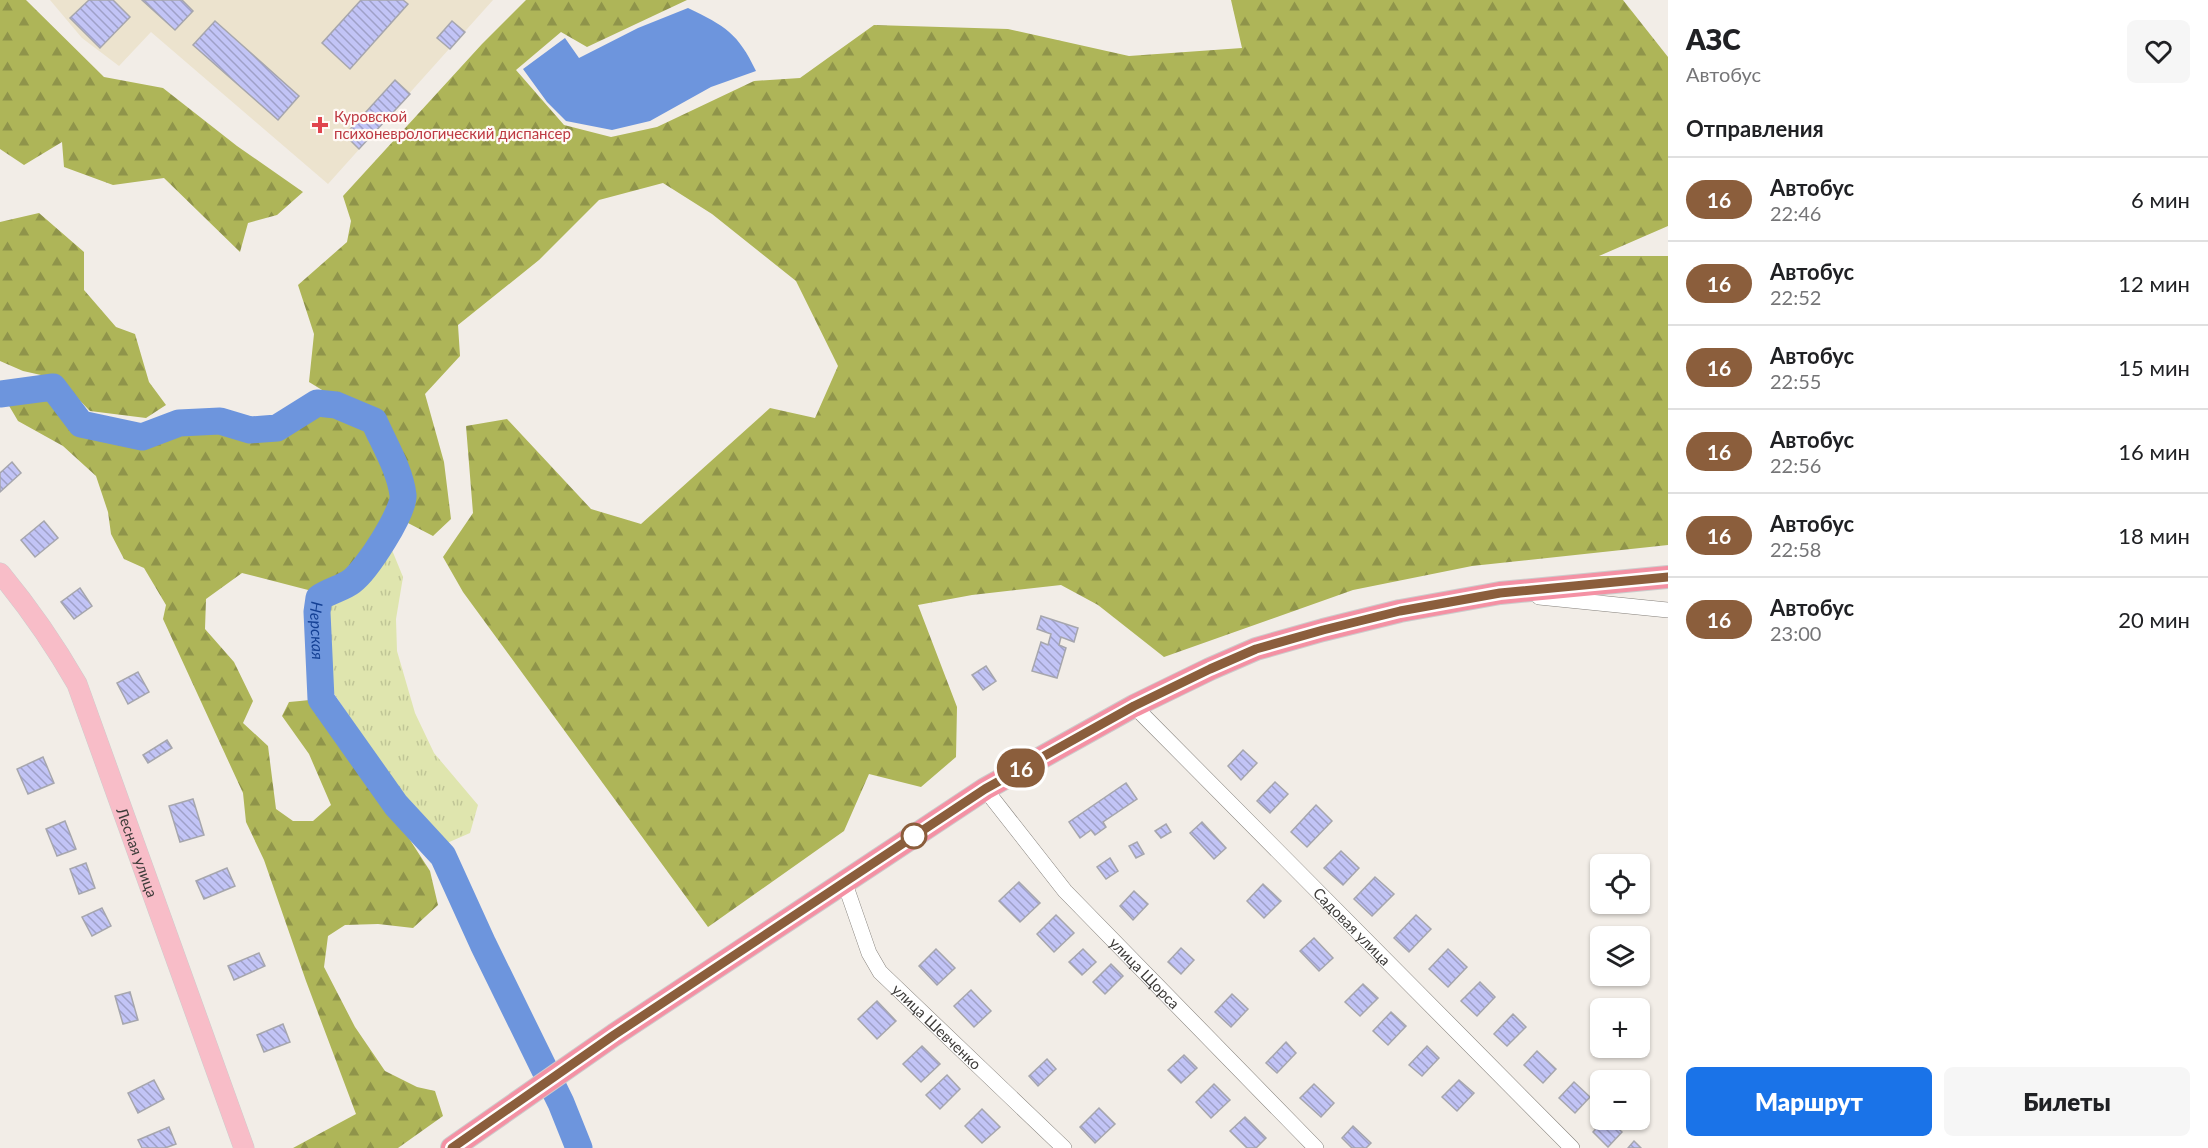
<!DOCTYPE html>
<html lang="ru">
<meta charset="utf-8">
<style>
body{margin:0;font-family:Lato,sans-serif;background:#f6f6f6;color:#202124;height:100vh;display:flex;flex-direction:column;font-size:22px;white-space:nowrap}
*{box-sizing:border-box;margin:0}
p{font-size:20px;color:#757577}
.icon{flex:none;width:33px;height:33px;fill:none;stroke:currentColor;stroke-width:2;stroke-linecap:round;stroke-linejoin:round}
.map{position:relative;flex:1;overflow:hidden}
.side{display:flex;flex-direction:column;background:#fff;width:540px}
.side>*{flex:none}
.badge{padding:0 12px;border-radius:20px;font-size:21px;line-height:39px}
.buttons{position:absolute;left:1590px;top:854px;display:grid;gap:12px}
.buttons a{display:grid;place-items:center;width:60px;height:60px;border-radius:9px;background:#fff;box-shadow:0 2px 4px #0004;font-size:30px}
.map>.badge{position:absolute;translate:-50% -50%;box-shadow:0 0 0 3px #fff}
h2{padding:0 18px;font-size:22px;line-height:54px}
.round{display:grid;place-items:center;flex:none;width:63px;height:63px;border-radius:9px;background:#f6f6f6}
.summary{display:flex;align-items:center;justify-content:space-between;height:102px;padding:0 18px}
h1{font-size:28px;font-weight:800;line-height:45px}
.cta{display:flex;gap:12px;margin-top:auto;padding:12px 18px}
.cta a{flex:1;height:69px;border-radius:9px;background:#1a73e8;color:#fff;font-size:24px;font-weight:800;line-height:69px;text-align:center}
.cta a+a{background:#f6f6f6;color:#202124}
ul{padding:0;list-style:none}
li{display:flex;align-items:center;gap:18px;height:84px;padding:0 18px;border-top:2px solid #e0e0e0}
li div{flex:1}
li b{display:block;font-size:22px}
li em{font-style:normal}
li .badge{min-width:66px;font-weight:700;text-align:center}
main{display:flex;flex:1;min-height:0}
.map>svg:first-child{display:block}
.medical{fill:#ece3ce}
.grass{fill:url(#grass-tufts)}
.forest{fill:url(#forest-firs)}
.water{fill:#6d95dd}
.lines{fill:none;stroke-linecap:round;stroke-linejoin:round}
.river{stroke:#6d95dd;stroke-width:27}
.building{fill:url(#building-back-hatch);stroke:#a6a6ad;stroke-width:1.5}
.minor-casing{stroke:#85807b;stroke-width:16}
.major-casing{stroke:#cdcccc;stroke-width:21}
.highway-casing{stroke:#cdcccc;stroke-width:24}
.minor{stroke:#fff;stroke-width:15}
.major{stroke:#f8bdc8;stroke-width:20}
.highway{stroke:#f491a4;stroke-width:22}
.line-casing{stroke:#fff;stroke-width:14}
.line{stroke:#8b5e3c;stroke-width:9}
.health-dot{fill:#e0444e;stroke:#fffaf6;stroke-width:2}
.stop-dot{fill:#fff;stroke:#8b5e3c;stroke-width:3}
.labels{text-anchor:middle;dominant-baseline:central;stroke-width:4.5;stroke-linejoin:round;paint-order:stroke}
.health-label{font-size:15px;fill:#be3a42;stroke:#fffaf6;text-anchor:start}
.street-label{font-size:15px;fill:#3e3c3a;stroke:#fffaf6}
.water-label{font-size:16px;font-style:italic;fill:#154195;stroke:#fffaf6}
</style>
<main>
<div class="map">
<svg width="1668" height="1148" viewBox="0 0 1668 1148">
<defs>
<pattern id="grass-tufts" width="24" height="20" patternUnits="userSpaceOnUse" patternTransform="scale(1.5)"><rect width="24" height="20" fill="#dfe5ae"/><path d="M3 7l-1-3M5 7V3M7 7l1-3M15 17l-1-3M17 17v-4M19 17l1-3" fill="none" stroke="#c0c596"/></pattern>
<pattern id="forest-firs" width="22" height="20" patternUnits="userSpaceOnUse" patternTransform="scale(1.5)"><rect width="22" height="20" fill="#aeb558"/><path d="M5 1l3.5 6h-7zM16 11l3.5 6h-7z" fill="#8f944a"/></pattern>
<pattern id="building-back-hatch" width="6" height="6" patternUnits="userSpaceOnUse" patternTransform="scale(1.5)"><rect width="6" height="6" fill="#c2c4f6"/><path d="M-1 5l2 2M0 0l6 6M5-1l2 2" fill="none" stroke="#9fa0c8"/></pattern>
</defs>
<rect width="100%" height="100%" fill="#f2ede7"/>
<path class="medical" d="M50 0H493L328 184 151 32 119 66 82 38Z"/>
<path class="grass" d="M392 550 403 577 396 619 397 651 415 713 434 753 478 805 470 833 447 843 409 806 333 692 325 617 329 600 354 592Z"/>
<g class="forest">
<path d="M0 0H26L104 77 163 88 237 146 303 192 277 215 248 223 240 252 164 178 113 185 64 167 62 142 24 165 0 149Z"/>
<path d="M526 0H687L587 47 561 32 516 70 564 125 611 137 657 127 754 81 800 78 874 25 1008 29 1129 56 1242 48 1231 0H1623L1668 57V226L1599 256H1668V545L1472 566 1353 590 1164 657 1098 605 1061 585 972 595 918 605 957 707 956 757 921 787 869 774 844 831 708 927 463 592 443 557 473 513 466 426 507 419 591 509 641 524 770 408 815 418 838 366 796 281 712 214 663 183 599 200 539 260 458 325 460 356 425 394 444 462 451 519 433 536 408 523 409 494 376 410 327 393 309 382 314 334 298 285 347 242 351 221 343 196 482 44Z"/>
<path d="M39 213 84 252V290L116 327 135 334 149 382 166 405 146 418 90 411 59 379 23 371 0 361V222Z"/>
<path d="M34 397 51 399 77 431 141 445 181 429 217 430 246 440 269 437 300 426 321 411 368 429 396 496 370 545 343 572 312 591 242 573 206 599 205 629 234 662 253 701 243 723 268 746 276 809 293 821H313L331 805 309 754 282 716 289 702 311 700 392 812 430 871 438 905 413 928 378 924 345 925 328 936 324 967 355 1027 385 1071 417 1087 435 1091 443 1116 398 1148H293L356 1114 306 981 264 860 246 822 243 793 163 619 166 605 144 568 124 559 111 534 108 512 96 476 63 446 18 421 8 404Z"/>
</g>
<path class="water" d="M688 8C725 26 738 33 756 71L711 87 650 121 612 130 566 121 547 102 523 69 565 38 579 58 638 28Z"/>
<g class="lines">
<path class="river" id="s1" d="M0 394 53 387 81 424 142 437 179 423 220 421 250 430 277 428 317 403 336 405 374 421C384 444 400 470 403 495 405 511 366 571 352 581 343 588 329 591 319 598L317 612 321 699 396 805 443 856 483 944 561 1103 579 1148"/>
</g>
<g class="building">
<path d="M89 0H113L130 17 100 48 70 18Z"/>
<path d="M142 0H182L193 11 175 30Z"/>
<path d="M361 0H403L408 4 350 69 322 43Z"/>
<path d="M215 21 299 96 278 120 193 45Z"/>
<path d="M452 21 465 32 450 49 437 38Z"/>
<path d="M395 80 410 94 359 149 345 135Z"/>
<path d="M12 462 21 473 0 492V473Z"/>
<path d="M44 521 58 538 35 557 21 540Z"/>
<path d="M80 588 92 606 74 619 61 602Z"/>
<path d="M1041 616 1078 628 1074 642 1061 637 1059 645 1066 648 1057 678 1032 671 1041 642 1048 645 1051 634 1037 629Z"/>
<path d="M986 666 996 681 983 690 972 675Z"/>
<path d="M138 672 149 692 128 704 117 683Z"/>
<path d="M167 740 172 748 148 763 143 755Z"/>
<path d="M1243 750 1257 763 1241 780 1228 766Z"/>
<path d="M43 757 54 783 28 794 17 769Z"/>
<path d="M1275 782 1288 794 1270 813 1257 801Z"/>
<path d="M1126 783 1137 799 1103 822 1106 827 1095 835 1091 830 1080 838 1069 822Z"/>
<path d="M193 799 204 835 180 842 169 806Z"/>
<path d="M1316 805 1332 821 1307 847 1291 832Z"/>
<path d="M65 821 76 849 57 856 46 829Z"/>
<path d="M1202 822 1226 848 1214 859 1190 833Z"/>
<path d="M1166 824 1171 832 1161 838 1155 831Z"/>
<path d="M1137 842 1144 854 1136 858 1129 846Z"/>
<path d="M1341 851 1359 868 1343 885 1324 868Z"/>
<path d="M1110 858 1118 871 1106 879 1097 867Z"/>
<path d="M86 863 95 888 79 894 70 869Z"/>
<path d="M227 868 235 886 204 899 196 881Z"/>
<path d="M1375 877 1394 894 1372 916 1354 899Z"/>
<path d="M1019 882 1040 903 1020 922 999 901Z"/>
<path d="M1263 884 1281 901 1264 918 1247 901Z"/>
<path d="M1134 891 1148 904 1133 920 1120 906Z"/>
<path d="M102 908 111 926 92 936 82 917Z"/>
<path d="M1056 915 1074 933 1054 952 1037 934Z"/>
<path d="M1416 915 1431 929 1409 952 1394 938Z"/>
<path d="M1314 938 1333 958 1319 971 1300 951Z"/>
<path d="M1181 948 1194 960 1181 974 1168 962Z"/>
<path d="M936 949 955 968 937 985 919 966Z"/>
<path d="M1083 949 1096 962 1082 975 1069 962Z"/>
<path d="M1448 949 1467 967 1448 987 1429 969Z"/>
<path d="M259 953 265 966 234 980 228 966Z"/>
<path d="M1111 964 1123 976 1105 994 1093 982Z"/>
<path d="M1480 982 1495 997 1477 1016 1461 1001Z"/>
<path d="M1363 984 1378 998 1360 1016 1345 1002Z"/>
<path d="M971 990 991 1011 974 1027 954 1006Z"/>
<path d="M130 992 138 1020 123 1024 115 996Z"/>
<path d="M1232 994 1248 1009 1231 1027 1215 1012Z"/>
<path d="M877 1001 896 1021 877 1039 858 1019Z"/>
<path d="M1391 1012 1406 1026 1388 1045 1373 1031Z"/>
<path d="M1513 1014 1526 1027 1507 1046 1494 1034Z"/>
<path d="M283 1024 290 1042 264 1052 257 1035Z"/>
<path d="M1286 1042 1296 1053 1277 1073 1266 1063Z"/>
<path d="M922 1046 940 1064 921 1082 903 1064Z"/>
<path d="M1427 1046 1439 1058 1422 1076 1409 1065Z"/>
<path d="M1537 1051 1556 1069 1543 1083 1524 1065Z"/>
<path d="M1184 1055 1197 1068 1181 1083 1168 1070Z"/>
<path d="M1047 1059 1056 1069 1038 1086 1029 1076Z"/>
<path d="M947 1075 960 1089 940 1109 926 1095Z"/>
<path d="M154 1080 164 1099 138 1113 128 1093Z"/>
<path d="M1459 1080 1474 1093 1457 1111 1442 1097Z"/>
<path d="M1574 1082 1590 1097 1575 1113 1559 1098Z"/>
<path d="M1214 1084 1230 1100 1211 1118 1196 1102Z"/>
<path d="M1314 1084 1334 1103 1321 1117 1300 1098Z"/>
<path d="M1099 1108 1115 1124 1095 1143 1080 1127Z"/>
<path d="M982 1109 1000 1127 982 1143 965 1126Z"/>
<path d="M1245 1117 1266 1138 1256 1148H1247L1230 1131Z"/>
<path d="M1605 1119H1608L1622 1132 1608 1147 1593 1132Z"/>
<path d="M1353 1126 1371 1143 1366 1148H1352L1342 1138Z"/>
<path d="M169 1127 176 1144 165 1148H142L138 1140Z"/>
<path d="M1634 1141 1641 1148H1628Z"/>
</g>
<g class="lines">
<g class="minor-casing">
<g id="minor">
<path d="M1539 597 1668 610"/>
<path id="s2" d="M1134 706 1572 1148"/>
<path id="s3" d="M985 789 1065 891 1316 1148"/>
<path id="s4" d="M844 881 869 953 880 972 1064 1148"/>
</g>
</g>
<g class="major-casing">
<g id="major">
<path id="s5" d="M0 573C29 608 54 644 77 684L244 1148"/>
</g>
</g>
<g class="highway-casing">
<path id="highway" d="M452 1148 614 1035 985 789 1134 706 1210 669 1256 649 1323 630 1400 611 1500 593 1668 577"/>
</g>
<use href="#minor" class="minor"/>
<use href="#major" class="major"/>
<use href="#highway" class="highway"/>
</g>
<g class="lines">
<g class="line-casing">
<path id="line" d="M452 1148 614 1035 985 789 1134 706 1210 669 1256 649 1323 630 1400 611 1500 593 1668 577"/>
</g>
<use href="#line" class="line"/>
</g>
<path class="health-dot" d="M317 116h6v6h6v6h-6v6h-6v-6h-6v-6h6z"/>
<circle class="stop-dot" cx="914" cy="836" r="12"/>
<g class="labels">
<g class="health-label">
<text x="334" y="116">Куровской<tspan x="334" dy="17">психоневрологический диспансер</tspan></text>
</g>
<g class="street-label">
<text stroke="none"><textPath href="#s5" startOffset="314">Лесная улица</textPath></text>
<text stroke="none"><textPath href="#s2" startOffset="310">Садовая улица</textPath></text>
<text stroke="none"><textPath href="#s3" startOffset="244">улица Щорса</textPath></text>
<text stroke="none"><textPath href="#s4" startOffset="177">улица Шевченко</textPath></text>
</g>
<g class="water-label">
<text stroke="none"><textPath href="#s1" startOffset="660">Нерская</textPath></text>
</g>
</g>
</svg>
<div class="buttons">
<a><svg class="icon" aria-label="locate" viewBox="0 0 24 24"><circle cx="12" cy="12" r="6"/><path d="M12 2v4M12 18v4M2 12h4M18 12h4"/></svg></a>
<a><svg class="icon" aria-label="layers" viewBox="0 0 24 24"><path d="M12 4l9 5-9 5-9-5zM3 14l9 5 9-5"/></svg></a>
<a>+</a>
<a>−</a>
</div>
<b class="badge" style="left:1021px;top:768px;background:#8b5e3c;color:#fff">16</b>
</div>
<section class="side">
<div class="summary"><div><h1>АЗС</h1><p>Автобус</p></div><a class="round"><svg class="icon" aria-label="heart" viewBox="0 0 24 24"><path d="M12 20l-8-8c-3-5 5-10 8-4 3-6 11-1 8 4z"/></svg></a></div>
<h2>Отправления</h2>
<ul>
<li><span class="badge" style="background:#8b5e3c;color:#fff">16</span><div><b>Автобус</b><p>22:46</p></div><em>6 мин</em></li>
<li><span class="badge" style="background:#8b5e3c;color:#fff">16</span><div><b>Автобус</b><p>22:52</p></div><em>12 мин</em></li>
<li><span class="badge" style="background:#8b5e3c;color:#fff">16</span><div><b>Автобус</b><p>22:55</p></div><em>15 мин</em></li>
<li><span class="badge" style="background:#8b5e3c;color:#fff">16</span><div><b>Автобус</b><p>22:56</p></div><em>16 мин</em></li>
<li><span class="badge" style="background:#8b5e3c;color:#fff">16</span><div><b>Автобус</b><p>22:58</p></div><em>18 мин</em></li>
<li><span class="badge" style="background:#8b5e3c;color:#fff">16</span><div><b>Автобус</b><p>23:00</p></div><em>20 мин</em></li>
</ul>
<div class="cta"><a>Маршрут</a><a>Билеты</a></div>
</section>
</main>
